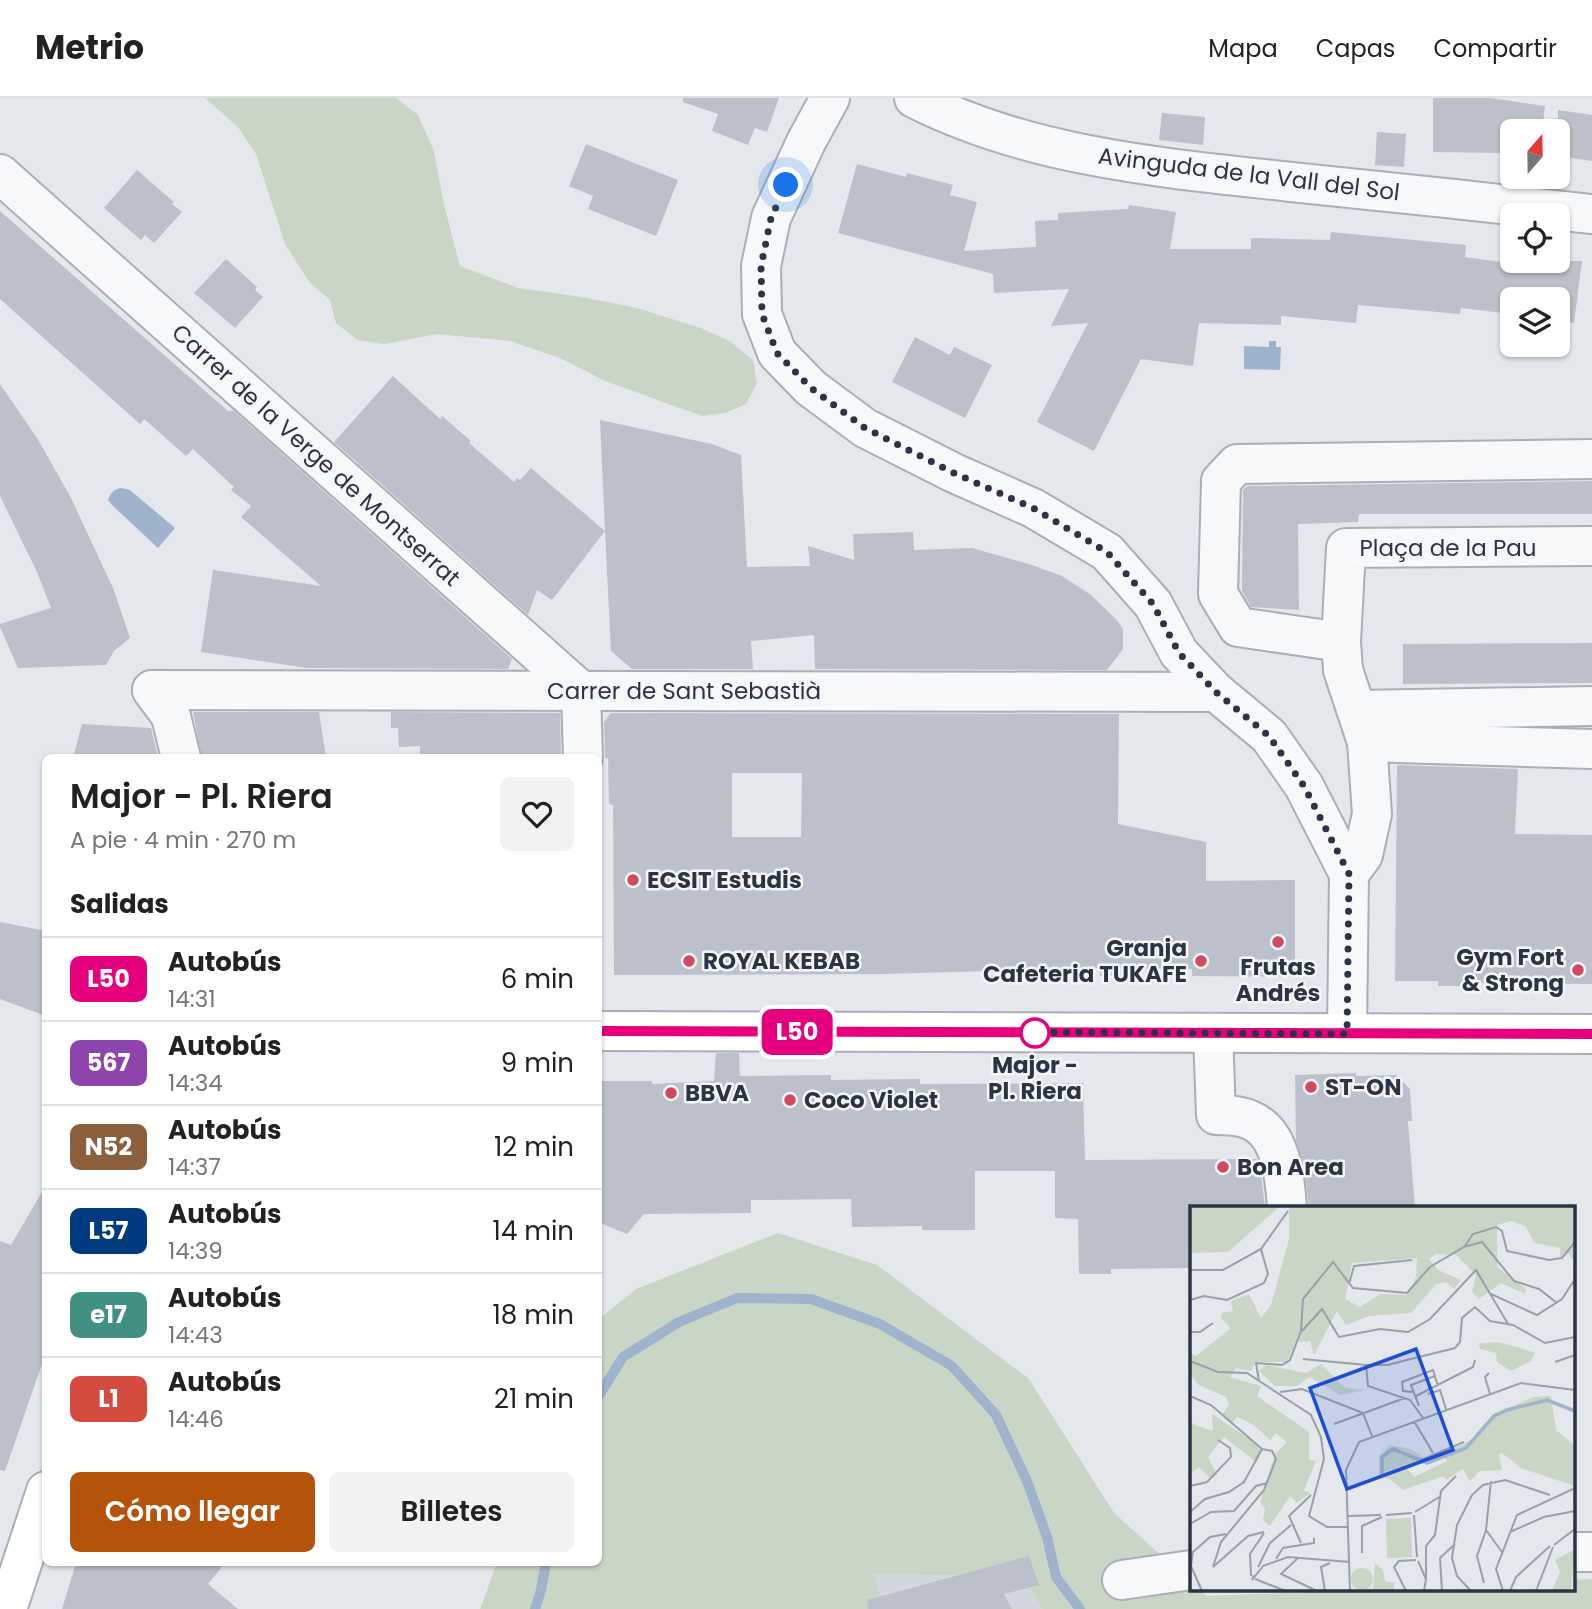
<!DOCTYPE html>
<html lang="es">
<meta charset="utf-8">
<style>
body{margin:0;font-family:Poppins,sans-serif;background:#f2f2f2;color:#222;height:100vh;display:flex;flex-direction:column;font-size:26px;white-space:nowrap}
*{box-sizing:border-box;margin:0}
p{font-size:23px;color:#767676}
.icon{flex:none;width:38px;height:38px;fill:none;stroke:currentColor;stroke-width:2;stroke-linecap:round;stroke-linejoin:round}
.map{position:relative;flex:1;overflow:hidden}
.drawer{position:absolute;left:42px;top:656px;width:560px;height:812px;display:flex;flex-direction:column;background:#fff;border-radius:10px;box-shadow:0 2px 5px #0004}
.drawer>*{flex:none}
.badge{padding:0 14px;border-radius:10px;font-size:24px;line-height:46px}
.needle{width:46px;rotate:20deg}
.controls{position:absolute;left:1500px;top:21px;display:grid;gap:14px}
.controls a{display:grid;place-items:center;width:70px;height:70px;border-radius:10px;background:#fff;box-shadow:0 2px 5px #0004;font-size:35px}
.you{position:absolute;width:35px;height:35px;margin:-18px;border:5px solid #fff;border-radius:50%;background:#1a73e8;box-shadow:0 0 0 10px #1a73e833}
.map>.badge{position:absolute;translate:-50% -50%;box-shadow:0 0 0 4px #fff}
h2{padding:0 28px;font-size:26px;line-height:63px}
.round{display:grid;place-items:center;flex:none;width:74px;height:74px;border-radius:10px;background:#f2f2f2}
.overview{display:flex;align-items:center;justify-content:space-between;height:119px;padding:0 28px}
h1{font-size:33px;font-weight:600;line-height:52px}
.button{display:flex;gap:14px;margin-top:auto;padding:14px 28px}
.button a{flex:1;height:80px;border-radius:10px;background:#b45309;color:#fff;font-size:28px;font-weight:600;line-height:80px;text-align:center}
.button a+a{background:#f2f2f2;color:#222}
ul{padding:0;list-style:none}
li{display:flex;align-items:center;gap:21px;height:84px;padding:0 28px;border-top:2px solid #e0e0e0}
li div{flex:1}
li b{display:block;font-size:26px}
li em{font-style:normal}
li .badge{min-width:77px;font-weight:700;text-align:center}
header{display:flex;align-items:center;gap:42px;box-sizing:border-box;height:98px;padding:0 35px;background:#fff;border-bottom:2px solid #e0e0e0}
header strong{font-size:33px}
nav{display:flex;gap:38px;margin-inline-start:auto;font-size:24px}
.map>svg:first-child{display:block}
.built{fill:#d2d6de}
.green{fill:#c9d6c5}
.water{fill:#9fb4cc}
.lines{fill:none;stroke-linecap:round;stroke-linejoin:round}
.stream{stroke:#9fb4cc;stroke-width:10}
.building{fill:#bbc0ca;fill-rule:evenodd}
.street-casing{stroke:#a9aeb7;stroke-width:42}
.secondary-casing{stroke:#a9aeb7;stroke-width:42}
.street{stroke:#f7f8fa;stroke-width:38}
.secondary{stroke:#fff;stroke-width:38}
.line-casing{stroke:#fff;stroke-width:16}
.line{stroke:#e6007e;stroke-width:10}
.walk{stroke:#2b3445;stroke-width:7;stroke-dasharray:0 12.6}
.poi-dot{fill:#d1495b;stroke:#f4f6f9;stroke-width:2.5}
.stop-dot{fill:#fff;stroke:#e6007e;stroke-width:3.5}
.labels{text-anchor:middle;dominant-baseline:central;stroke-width:5;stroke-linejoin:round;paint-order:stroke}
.street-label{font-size:23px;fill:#2b3445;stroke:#f4f6f9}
.poi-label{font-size:23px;font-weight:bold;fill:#2b3445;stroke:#f4f6f9;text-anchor:start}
.stop-label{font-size:23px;font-weight:bold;fill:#2b3445;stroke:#f4f6f9}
.inset-river{fill:none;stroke:#9fb4cc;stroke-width:3.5}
.inset-road{fill:none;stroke:#9a9fa9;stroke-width:2}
.view{fill:#1d4ed8;fill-opacity:0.15;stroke:#1d4ed8;stroke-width:3.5}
.inset-edge{fill:none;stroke:#2b3445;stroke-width:3.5}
</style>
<header>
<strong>Metrio</strong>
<nav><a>Mapa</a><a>Capas</a><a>Compartir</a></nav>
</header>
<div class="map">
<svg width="1592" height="1511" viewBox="0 0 1592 1511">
<rect width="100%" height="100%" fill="#e4e7ec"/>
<path class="built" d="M874 1476 1024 1479 1042 1511H885Z"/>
<g class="green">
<path d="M205 0H396L418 17 434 53 444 107 460 168 518 190 582 199 637 210 701 230 731 244 753 262 757 285 746 306 725 315 702 318 605 283 560 260 510 243 437 236 385 246 357 242 336 225 330 202 310 185 285 146 256 56 238 29Z"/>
<path d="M778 1135 877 1167 1029 1281 1114 1415 1191 1484V1492H1200L1207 1498 1355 1492H1573V1482L1592 1481V1511H1042L1024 1479 874 1476 885 1511H480L497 1465H598L599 1221 636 1191Z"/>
</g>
<g class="water">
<path d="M1269 243H1276V249H1281L1280 272 1244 271V248L1269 249Z"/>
<path d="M121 390 130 392 175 430 158 450 111 406 108 402C111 394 113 392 121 390Z"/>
</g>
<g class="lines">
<g class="stream">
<path d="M598 1299 623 1259 679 1224 737 1200 811 1201 880 1226 952 1268 996 1317 1027 1383 1047 1439 1056 1479 1080 1511"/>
<path d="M535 1511 541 1492 546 1465"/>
</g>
</g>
<g class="building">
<path d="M683 0H779L767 34 755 30 748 47 712 33 718 16 683 4Z"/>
<path d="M1433 0H1491L1545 8 1542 33H1502V55L1433 54Z"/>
<path d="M1558 12 1592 17V63L1558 58Z"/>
<path d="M1162 15 1205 19 1203 47 1159 42Z"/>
<path d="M1377 34 1406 36 1404 69 1375 67Z"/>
<path d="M586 46 678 82 656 138 588 111 593 98 569 88Z"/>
<path d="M857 66 906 79 907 75 953 87 950 97 977 104 964 153 1036 149 1035 123 1058 122V115L1128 111 1129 107 1176 114 1170 151H1251V140L1330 142 1331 134 1466 147 1465 159 1523 167V163H1582L1574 225 1558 222V201H1512V216L1461 210 1460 216 1358 207 1356 225 1281 218V227L1199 225 1193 268 1141 261 1094 353 1037 324 1088 225 1051 228 1069 191 994 195 993 176 838 135Z"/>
<path d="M137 72 174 104 172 106 182 114 154 145 145 137 141 142 104 110Z"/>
<path d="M0 113 228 313H234L512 561 508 571 307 570 201 554 213 472 321 488 241 419 251 408 231 392 234 389 193 351 186 358 144 321 140 326 0 201Z"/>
<path d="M226 161 257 189 255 192 263 199 235 230 194 195Z"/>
<path d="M915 239 950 257 954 249 992 267 965 320 892 284Z"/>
<path d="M393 278 440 321 442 318 471 343 469 345 514 384 517 380 520 382 531 370 605 433 600 322 712 346 741 357 747 469 810 468 808 448 854 462 853 436 913 434 914 452 972 450 1029 466 1062 478 1091 497 1116 521 1123 531V551L1107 572 815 571 814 537 751 543 753 571H632L611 553 605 433 552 502 537 492 528 517 334 344Z"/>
<path d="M0 286 37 340 70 398 113 490 130 540 114 553 106 567 18 570 0 529V526L51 510 37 474 0 398Z"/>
<path d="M1592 383V416H1359L1358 424 1298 426 1299 512 1251 509 1242 493 1243 392 1247 388Z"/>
<path d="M1592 545V585L1403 586V546Z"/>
<path d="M193 614H319L326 660H202Z"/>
<path d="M391 614 560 615 561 660H420V648L399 649 398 630H391Z"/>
<path d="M611 615 1119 616 1118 726 1206 744V783L1295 782V879L1192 878V871H1133V878H1100L1099 870 883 876 614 877 613 707 609 706 608 660H605L604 624ZM732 675H802L801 739H732Z"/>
<path d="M82 626 151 630 158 660H73Z"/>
<path d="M1397 667 1518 671 1515 736 1592 737V886L1480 885V888H1438V883H1395Z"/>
<path d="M0 824 46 833V918L0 901Z"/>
<path d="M716 955H739L740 978 831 977V982L920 981V986L1083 985 1085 1062 1257 1061 1261 1077 1265 1110H1191V1170L1111 1171V1176H1079L1078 1121 1055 1120V1073H975V1132H922V1128L852 1129 851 1101 751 1102V1115L644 1116 627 1136 598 1124V983H652V986L714 983Z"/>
<path d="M1356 975V978L1396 977 1410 991 1412 1023H1408L1415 1110H1309L1304 1069 1296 1042 1295 977Z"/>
<path d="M46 1087V1254L5 1373 0 1372V1143L11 1147Z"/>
<path d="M1029 1458 1039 1487 1004 1496 1012 1511H868L867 1502Z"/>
<path d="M76 1465H225L208 1486 238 1511H62Z"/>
</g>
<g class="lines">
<g class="street-casing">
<g id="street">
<path d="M830 0 806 44 771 120 761 168 762 216 777 255 811 290 865 330 954 375 1033 410 1107 454 1153 506 1179 555 1216 594 1269 638 1304 688 1349 776 1347 935"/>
<path d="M914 0C1030 59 1163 70 1291 84 1391 94 1492 105 1592 116"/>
<path d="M0 76 581 593 583 660"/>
<path d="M1341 544 1238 529 1218 496 1221 383 1237 366 1592 361"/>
<path d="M152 592 1216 594"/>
<path d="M152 592 171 618 181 660"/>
<path d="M1357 612 1592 608"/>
<path d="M1367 644 1592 651"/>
<path d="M1349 776 1363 757 1372 716 1367 644 1343 572 1341 544 1346 450 1592 448"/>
<path d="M1213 935 1216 1017C1228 1017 1239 1017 1250 1022 1282 1035 1285 1081 1287 1110"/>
<path d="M1573 1454H1592"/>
<path d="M1122 1482 1191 1472"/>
</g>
</g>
<g class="secondary-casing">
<g id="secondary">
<path d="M598 933 1592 936"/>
<path d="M7 1511 46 1393"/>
</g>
</g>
<use href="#street" class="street"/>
<use href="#secondary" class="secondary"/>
</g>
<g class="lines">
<g class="line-casing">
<path id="line" d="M598 933 1592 936"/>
</g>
<use href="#line" class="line"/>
<path class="walk" d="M786 87 771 120 761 168 762 216 777 255 811 290 865 330 954 375 1033 410 1107 454 1153 506 1179 555 1216 594 1269 638 1304 688 1349 776 1347 936 1031 934 1035 935"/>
</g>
<g class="poi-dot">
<circle cx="633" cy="782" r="7"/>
<circle cx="1278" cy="844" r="7"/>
<circle cx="689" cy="863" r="7"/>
<circle cx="1201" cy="863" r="7"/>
<circle cx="1578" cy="872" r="7"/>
<circle cx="1311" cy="989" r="7"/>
<circle cx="671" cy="995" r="7"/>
<circle cx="790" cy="1002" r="7"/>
<circle cx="1223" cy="1069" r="7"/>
</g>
<circle class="stop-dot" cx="1035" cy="935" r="14"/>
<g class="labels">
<g class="street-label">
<text transform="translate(1249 76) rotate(7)">Avinguda de la Vall del Sol</text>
<text transform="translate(316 357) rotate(42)">Carrer de la Verge de Montserrat</text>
<text x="1448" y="450">Plaça de la Pau</text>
<text x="684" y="593">Carrer de Sant Sebastià</text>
</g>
<g class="poi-label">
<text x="647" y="782">ECSIT Estudis</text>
<text x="1187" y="850" text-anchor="end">Granja<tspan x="1187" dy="26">Cafeteria TUKAFE</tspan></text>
<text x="1564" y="859" text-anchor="end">Gym Fort<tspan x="1564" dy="26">&amp; Strong</tspan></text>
<text x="703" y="863">ROYAL KEBAB</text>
<text x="1278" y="869" text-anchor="middle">Frutas<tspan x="1278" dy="26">Andrés</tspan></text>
<text x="1325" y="989">ST-ON</text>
<text x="685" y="995">BBVA</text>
<text x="804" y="1002">Coco Violet</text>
<text x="1237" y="1069">Bon Area</text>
</g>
<g class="stop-label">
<text x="1035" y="967">Major -<tspan x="1035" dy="26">Pl. Riera</tspan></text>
</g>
</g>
<g transform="translate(1190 1108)">
<rect width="385" height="385" fill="#e4e7ec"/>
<path d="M0 0H385V57L377 46 370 51V42L345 37 335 20 321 15 307 19V61L336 83 335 88 311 77 289 93 282 86 286 69 266 49 246 48 239 53 248 64 271 74 264 83 256 76 246 78 221 107 179 110 156 119 147 105 124 149 120 135 106 136 97 156H66L61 165 46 162 40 171 71 180 67 190 119 226V254L126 255 114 284 120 287 107 297 100 290 80 320 73 314 75 302 70 297 85 248 97 236 86 227 80 234 64 219 47 211 42 217 32 209 39 199 36 191 9 179 0 168V148L6 150 41 122 31 112 32 107 43 105 41 95 59 88 71 112 81 99 99 33V1H89L38 46 0 47ZM227 52 226 71 217 89 190 88 170 101 155 93 162 57ZM308 136 330 142 345 147 341 155 321 165 307 156 306 147 290 143 289 137ZM131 158 155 182 177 184 150 189 120 171 107 180H85L69 165 76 159 116 167ZM361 190 366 224 385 240V280L331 262 312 247 309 248 312 264 290 265 280 275 273 263 256 274 254 270 213 284 198 272H189V250L200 239 220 243 237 253 285 233 302 210 343 191ZM254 250 257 255 224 271 215 260 238 257ZM22 208 65 237 71 245 67 257 34 231 18 251 27 269 21 273 9 261 0 268V217L23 225ZM221 312 222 351 197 352 196 313ZM385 343 381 385H362L370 366 365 354ZM185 357 193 364 195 375 204 377V385H183ZM161 373a11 11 0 1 1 22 0a11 11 0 1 1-22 0Z" fill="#c9d6c5" fill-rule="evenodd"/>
<path class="inset-river" d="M192 271V251L203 243 237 257 276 242 304 210 317 204 357 194 385 205"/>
<path class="inset-road" d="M275 40 283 28 306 21 312 25 317 45 359 54 372 52 385 36M0 64H33L71 43 98 5M159 78 164 60 222 54M301 88 347 109 372 93 385 73M0 94 14 90 37 94 74 77 78 68 71 43M112 125 132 103 149 131 190 123 218 126 240 113 286 64 318 118M0 126H10L23 117M113 153 176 159M0 155 28 166 57 167 121 209 131 231 134 253 119 310 137 321H158M365 156 385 149M299 167 295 171 300 188M69 175 66 157 92 159 100 154 111 125 113 93 143 56 163 82 217 87 240 61 274 41 292 36 324 75 349 83 367 97M90 186 112 183 173 207 182 230M223 186 213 185 212 176 243 164 248 180M238 188 250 184 256 203M0 190 21 199 72 243 54 276 39 286 15 293 0 306M226 190 283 161 285 154M229 200 221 179 245 170M233 212 220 194 178 180 176 159H197L265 142 270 136 272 112 285 101 300 115 323 119 355 137 385 131M224 215 243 247M144 218 215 192M231 254 274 236M0 280 17 276 41 251 40 242 28 234M225 306 251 290M196 309 222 307M224 309 227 351M158 310 191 309M0 318 21 306 44 305 66 280 77 277M296 324 312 346M320 326 354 311 385 305M111 337 99 310 121 289M364 339 385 323M172 347V320L192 311M108 352 91 368 127 385M86 353 93 342 124 337V332M228 355 236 373 234 385M23 361 31 336 74 284 86 253 82 245 72 243M23 361 58 330 74 326M68 361 80 337 101 319M64 369 62 374 73 360 98 351 160 356M61 370 60 348 74 327M65 373 96 385M236 373V340L245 329 251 285 266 270M294 377 287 350 296 324 301 275M12 385 1 360 3 346 20 331 36 328M135 385 131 361 140 357M160 385 156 264 169 236 331 177 385 184M216 385 204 361 209 355 226 354M252 385 250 352 265 338M281 385 267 370 262 352 267 319 282 289 293 279 315 274 360 289M313 385 306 363 327 309 383 283M320 385 326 371 360 340M346 385 363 341"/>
<path class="view" d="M226 143 263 244 157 283 120 182Z"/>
<rect width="385" height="385" class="inset-edge"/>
</g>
</svg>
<div class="controls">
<a><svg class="needle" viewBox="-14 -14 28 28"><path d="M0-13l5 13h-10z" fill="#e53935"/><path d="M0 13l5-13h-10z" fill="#767676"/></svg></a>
<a><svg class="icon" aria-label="locate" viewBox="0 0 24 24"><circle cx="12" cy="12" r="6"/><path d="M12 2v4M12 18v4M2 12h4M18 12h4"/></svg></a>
<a><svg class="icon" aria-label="layers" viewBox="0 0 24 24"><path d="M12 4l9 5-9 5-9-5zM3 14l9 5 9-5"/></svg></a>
</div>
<div class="you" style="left:786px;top:87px"></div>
<b class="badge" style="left:797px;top:934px;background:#e6007e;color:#fff">L50</b>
<section class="drawer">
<div class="overview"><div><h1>Major - Pl. Riera</h1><p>A pie · 4 min · 270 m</p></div><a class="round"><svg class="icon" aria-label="heart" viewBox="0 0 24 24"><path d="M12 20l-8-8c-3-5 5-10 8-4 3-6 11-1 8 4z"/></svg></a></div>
<h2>Salidas</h2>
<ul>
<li><span class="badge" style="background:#e6007e;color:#fff">L50</span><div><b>Autobús</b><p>14:31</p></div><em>6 min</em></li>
<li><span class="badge" style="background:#8e44ad;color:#fff">567</span><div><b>Autobús</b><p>14:34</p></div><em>9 min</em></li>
<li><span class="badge" style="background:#8b5e3c;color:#fff">N52</span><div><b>Autobús</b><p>14:37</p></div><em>12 min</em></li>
<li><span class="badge" style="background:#003b80;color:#fff">L57</span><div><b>Autobús</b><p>14:39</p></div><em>14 min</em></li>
<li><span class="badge" style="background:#409183;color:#fff">e17</span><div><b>Autobús</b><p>14:43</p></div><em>18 min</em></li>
<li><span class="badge" style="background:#d54b40;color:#fff">L1</span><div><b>Autobús</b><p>14:46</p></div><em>21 min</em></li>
</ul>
<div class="button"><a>Cómo llegar</a><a>Billetes</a></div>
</section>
</div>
